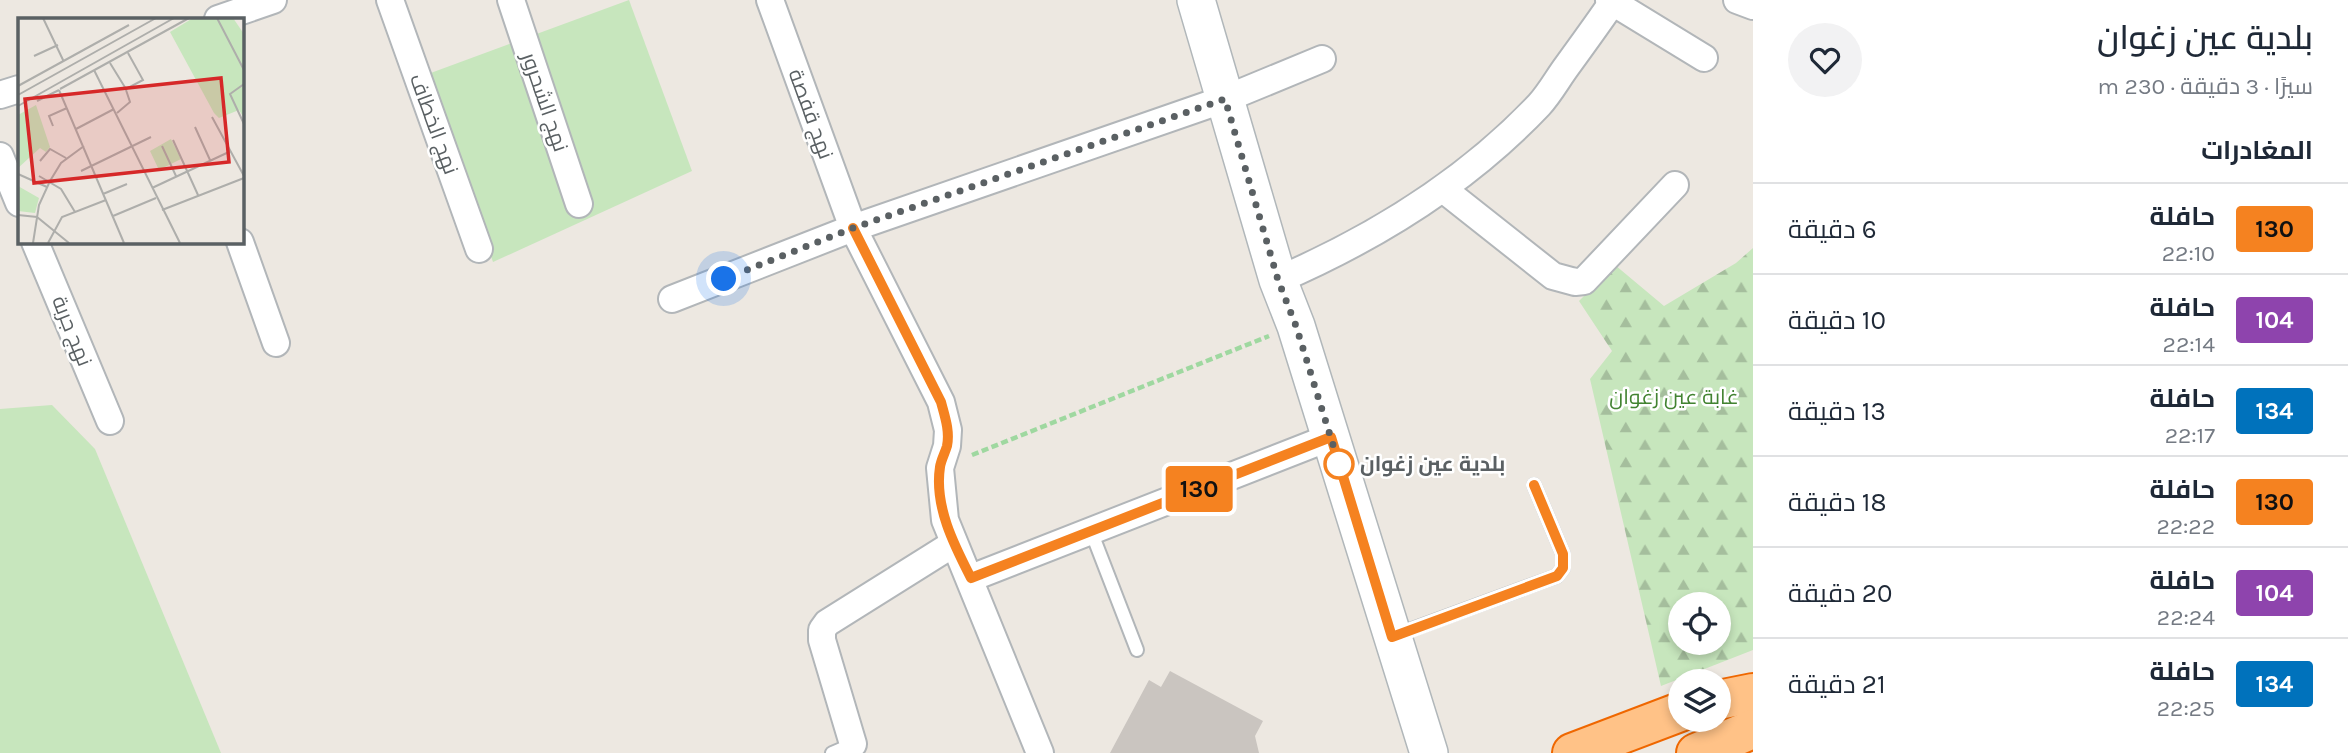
<!DOCTYPE html>
<html lang="ar">
<meta charset="utf-8">
<style>
body{margin:0;font-family:Karla,Cairo,sans-serif;background:#f2f2f3;color:#1f2937;direction:rtl;height:100vh;display:flex;flex-direction:column;font-size:26px;white-space:nowrap}
*{box-sizing:border-box;margin:0}
p{font-size:23px;color:#747a83}
.icon{flex:none;width:38px;height:38px;fill:none;stroke:currentColor;stroke-width:2;stroke-linecap:round;stroke-linejoin:round}
.map{position:relative;flex:1;overflow:hidden;direction:ltr}
.panel{display:flex;flex-direction:column;background:#fff;width:595px}
.panel>*{flex:none}
.badge{padding:0 14px;border-radius:5px;font-size:24px;line-height:46px}
.fabs{position:absolute;left:1668px;top:592px;display:grid;gap:14px}
.fabs a{display:grid;place-items:center;width:63px;height:63px;border-radius:50%;background:#fff;box-shadow:0 4px 10px #0003;font-size:35px}
.you{position:absolute;width:35px;height:35px;margin:-18px;border:5px solid #fff;border-radius:50%;background:#1a73e8;box-shadow:0 0 0 10px #1a73e833}
.map>.badge{position:absolute;translate:-50% -50%;box-shadow:0 0 0 4px #fff}
h2{padding:0 35px;font-size:26px;line-height:63px}
.round{display:grid;place-items:center;flex:none;width:74px;height:74px;border-radius:37px;background:#f2f2f3}
.overview{display:flex;align-items:center;justify-content:space-between;height:119px;padding:0 35px}
h1{font-size:33px;font-weight:600;line-height:52px}
ul{padding:0;list-style:none}
li{display:flex;align-items:center;gap:21px;height:91px;padding:0 35px;border-top:2px solid #e0e1e3}
li div{flex:1}
li b{display:block;font-size:26px}
li em{font-style:normal}
li .badge{min-width:77px;font-weight:700;text-align:center}
main{display:flex;flex:1;min-height:0}
.map>svg:first-child{display:block}
.green{fill:#c7e6bd}
.forest{fill:url(#forest-firs);fill-rule:evenodd}
.building{fill:#cac5c0}
.lines{fill:none;stroke-linecap:round;stroke-linejoin:round}
.lane-casing{stroke:#b2b6b9;stroke-width:16}
.street-casing{stroke:#b2b6b9;stroke-width:30}
.secondary-casing{stroke:#b1b7ba;stroke-width:40}
.highway-casing{stroke:#ef6700;stroke-width:42}
.path{stroke:#9fd8a0;stroke-width:4.5;stroke-dasharray:7 3.5;stroke-linecap:butt}
.lane{stroke:#fff;stroke-width:12}
.street{stroke:#fff;stroke-width:26}
.secondary{stroke:#fff;stroke-width:37}
.highway{stroke:#ffc287;stroke-width:38}
.line-casing{stroke:#fff;stroke-width:16}
.line{stroke:#f58220;stroke-width:10}
.walk{stroke:#5a6063;stroke-width:7;stroke-dasharray:0 12.6}
.stop-dot{fill:#fff;stroke:#f58220;stroke-width:3.5}
.labels{text-anchor:middle;dominant-baseline:central;stroke-width:5;stroke-linejoin:round;paint-order:stroke}
.street-label{font-size:21px;fill:#5a6063;stroke:#fff}
.park-label{font-size:21px;fill:#428331;stroke:#fff}
.stop-label{font-size:21px;font-weight:bold;fill:#5a6063;stroke:#fff;text-anchor:start}
.inset-road{fill:none;stroke:#aeaeab;stroke-width:2}
.view{fill:#d62828;fill-opacity:0.15;stroke:#d62828;stroke-width:3.5}
.inset-edge{fill:none;stroke:#5a6063;stroke-width:3.5}
</style>
<main>
<section class="panel">
<div class="overview"><div><h1>بلدية عين زغوان</h1><p>سيرًا · 3 دقيقة · 230 m</p></div><a class="round"><svg class="icon" aria-label="heart" viewBox="0 0 24 24"><path d="M12 20l-8-8c-3-5 5-10 8-4 3-6 11-1 8 4z"/></svg></a></div>
<h2>المغادرات</h2>
<ul>
<li><span class="badge" style="background:#f58220;color:#111">130</span><div><b>حافلة</b><p>22:10</p></div><em>6 دقيقة</em></li>
<li><span class="badge" style="background:#8e44ad;color:#fff">104</span><div><b>حافلة</b><p>22:14</p></div><em>10 دقيقة</em></li>
<li><span class="badge" style="background:#0072bc;color:#fff">134</span><div><b>حافلة</b><p>22:17</p></div><em>13 دقيقة</em></li>
<li><span class="badge" style="background:#f58220;color:#111">130</span><div><b>حافلة</b><p>22:22</p></div><em>18 دقيقة</em></li>
<li><span class="badge" style="background:#8e44ad;color:#fff">104</span><div><b>حافلة</b><p>22:24</p></div><em>20 دقيقة</em></li>
<li><span class="badge" style="background:#0072bc;color:#fff">134</span><div><b>حافلة</b><p>22:25</p></div><em>21 دقيقة</em></li>
</ul>
</section>
<div class="map">
<svg width="1753" height="753" viewBox="0 0 1753 753">
<defs>
<pattern id="forest-firs" width="22" height="20" patternUnits="userSpaceOnUse" patternTransform="scale(1.75)"><rect width="22" height="20" fill="#c7e6bd"/><path d="M5 1l3.5 6h-7zM16 11l3.5 6h-7z" fill="#a5be9d"/></pattern>
</defs>
<rect width="100%" height="100%" fill="#ede8e1"/>
<g class="green">
<path d="M629 0 692 171 493 262 428 74Z"/>
<path d="M52 405 95 449 221 753H0V409Z"/>
</g>
<path class="forest" d="M1753 248V650L1661 686 1590 379 1612 351 1579 301 1615 265 1664 306 1736 263ZM1680 604H1718V642H1680Z"/>
<path class="building" d="M1170 671 1263 721 1255 736 1259 753H1110L1149 680 1161 687Z"/>
<g class="lines">
<g class="lane-casing">
<g id="lane">
<path d="M1091 531 1137 650"/>
<path d="M1396 635 1557 576 1563 568V554L1534 485"/>
<path d="M832 753 853 744 854 746"/>
</g>
</g>
<g class="street-casing">
<g id="street">
<path d="M390 0 479 249"/>
<path d="M511 0 579 204"/>
<path d="M770 0 853 228 941 402 948 430 947 446 940 468 945 520 1040 753"/>
<path d="M1609 0 1704 58"/>
<path d="M1737 0 1753 6"/>
<path d="M218 19 273 0"/>
<path d="M0 95 19 89"/>
<path d="M0 156 19 203"/>
<path d="M1443 189 1553 276 1575 282 1584 281 1675 185"/>
<path d="M35 242 110 421"/>
<path d="M240 242 276 343"/>
<path d="M1278 280C1375 238 1467 181 1539 105 1550 93 1558 78 1567 66 1583 44 1599 22 1614 0"/>
<path d="M672 299 853 228 1225 99 1322 59"/>
<path d="M971 578 1331 437"/>
<path d="M853 744 822 640V630L827 623 953 544"/>
</g>
</g>
<g class="secondary-casing">
<path id="secondary" d="M1196 0 1278 280 1296 326 1429 753"/>
</g>
<g class="highway-casing">
<g id="highway">
<path d="M1718 700 1753 693"/>
<path d="M1572 753 1680 712"/>
<path d="M1696 753 1753 729"/>
</g>
</g>
<path class="path" d="M972 455 1269 336"/>
<use href="#lane" class="lane"/>
<use href="#street" class="street"/>
<use href="#secondary" class="secondary"/>
<use href="#highway" class="highway"/>
</g>
<g class="lines">
<g class="line-casing">
<path id="line" d="M853 228 941 402C945 417 950 431 947 446 945 453 941 460 940 467 934 506 954 545 971 578L1331 437 1392 637 1557 576 1563 568V554L1534 485"/>
</g>
<use href="#line" class="line"/>
<path class="walk" d="M724 279 853 228 1225 99 1278 280 1296 326 1339 464"/>
</g>
<circle class="stop-dot" cx="1339" cy="464" r="14"/>
<g class="labels">
<g class="street-label">
<text transform="translate(545 102) rotate(71)">نهج الشحرور</text>
<text transform="translate(811 114) rotate(70)">نهج قفصة</text>
<text transform="translate(434 124) rotate(70)">نهج الخطاف</text>
<text transform="translate(72 331) rotate(68)">نهج جربة</text>
</g>
<g class="park-label">
<text x="1674" y="397">غابة عين زغوان</text>
</g>
<g class="stop-label">
<text x="1360" y="464">بلدية عين زغوان</text>
</g>
</g>
<g transform="translate(18 18)">
<rect width="226" height="226" fill="#ede8e1"/>
<path d="M175 0H215L226 16V100L221 92 201 100 196 95 152 14ZM153 121 163 141 141 152 132 133Z" fill="#c7e6bd"/>
<path d="M18 87 32 129 28 134 22 130 0 150V97ZM0 168 21 180 17 195 0 193Z" fill="#c7e6bd"/>
<path class="inset-road" d="M25 0 46 44M199 0 226 52M16 38 40 27M92 45 108 71 125 62 110 35M76 52 162 225M226 66 212 76 226 106M0 68 111 7M42 71 171 0M41 72 106 225M0 77 138 0M19 83 41 72M0 88 156 0M99 95 112 84 108 72M194 99 226 158M35 108 31 98 49 90M177 109 192 142M58 111 96 91M155 122 180 177M144 128 158 158M22 143 32 131 48 140M63 153 133 119M0 156 29 169M21 158 43 171 57 194M134 170 213 133M85 176 109 166M144 192 226 160M0 197 19 199 51 225M95 198 138 180M15 225 21 187 32 163 43 145 66 128M30 225 44 199 88 182"/>
<path class="view" d="M203 60 211 144 16 165 7 81Z"/>
<rect width="226" height="226" class="inset-edge"/>
</g>
</svg>
<div class="fabs">
<a><svg class="icon" aria-label="locate" viewBox="0 0 24 24"><circle cx="12" cy="12" r="6"/><path d="M12 2v4M12 18v4M2 12h4M18 12h4"/></svg></a>
<a><svg class="icon" aria-label="layers" viewBox="0 0 24 24"><path d="M12 4l9 5-9 5-9-5zM3 14l9 5 9-5"/></svg></a>
</div>
<div class="you" style="left:724px;top:279px"></div>
<b class="badge" style="left:1199px;top:489px;background:#f58220;color:#111">130</b>
</div>
</main>
